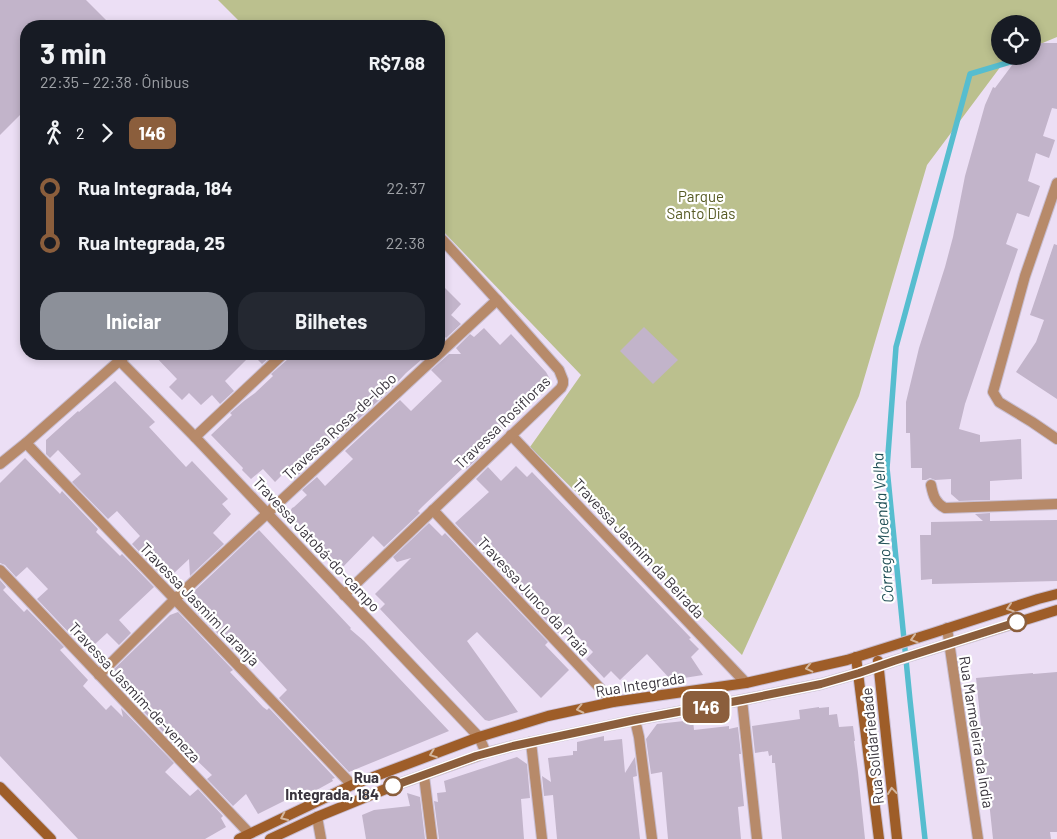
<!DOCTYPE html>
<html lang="pt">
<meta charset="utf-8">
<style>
body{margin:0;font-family:Barlow,sans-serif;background:#242831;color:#f1f3f6;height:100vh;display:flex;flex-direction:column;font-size:19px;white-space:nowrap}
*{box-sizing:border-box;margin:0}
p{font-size:16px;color:#9ea1a6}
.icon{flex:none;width:28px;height:28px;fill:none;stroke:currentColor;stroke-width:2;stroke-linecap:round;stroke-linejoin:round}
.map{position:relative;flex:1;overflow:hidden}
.panel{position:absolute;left:20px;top:20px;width:425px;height:340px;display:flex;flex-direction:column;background:#171b24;border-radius:20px;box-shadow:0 2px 8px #0003}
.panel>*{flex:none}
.badge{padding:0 10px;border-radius:8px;font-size:18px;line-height:32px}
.tools{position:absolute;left:991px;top:15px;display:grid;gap:10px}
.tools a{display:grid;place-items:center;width:50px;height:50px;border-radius:50%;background:#171b24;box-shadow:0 2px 8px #0003;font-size:25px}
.map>.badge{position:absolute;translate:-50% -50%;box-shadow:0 0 0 2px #fff}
.legs{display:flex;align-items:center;gap:8px;height:55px;padding:0 20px;font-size:16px}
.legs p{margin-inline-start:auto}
.head{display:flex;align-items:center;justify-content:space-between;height:85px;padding:0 20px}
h1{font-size:28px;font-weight:700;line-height:38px}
.action{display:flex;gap:10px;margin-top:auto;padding:10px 20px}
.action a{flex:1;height:58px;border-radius:20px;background:#8c9099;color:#fff;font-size:20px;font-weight:700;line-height:58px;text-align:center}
.action a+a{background:#242831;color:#f1f3f6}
ul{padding:0 20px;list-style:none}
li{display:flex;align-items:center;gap:18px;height:55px;font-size:19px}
li i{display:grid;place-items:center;width:8px;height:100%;margin:0 6px;background:currentColor}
li i::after{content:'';width:12px;height:12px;margin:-6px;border:4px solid;border-radius:50%;background:#171b24}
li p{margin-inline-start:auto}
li:first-child i{background:linear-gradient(#0000 50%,currentColor 0)}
li:last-child i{background:linear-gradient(currentColor 50%,#0000 0)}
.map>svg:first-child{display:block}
.green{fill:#bbc08e}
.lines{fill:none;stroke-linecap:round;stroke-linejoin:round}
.stream{stroke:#56bdcf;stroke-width:5.5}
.building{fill:#c2b4ca}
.minor-casing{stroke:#c8bdd0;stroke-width:12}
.tertiary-casing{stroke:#c8bdd0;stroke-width:12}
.secondary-casing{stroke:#c8bdd0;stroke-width:12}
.minor{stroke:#b78a6a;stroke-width:10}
.tertiary{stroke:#b78a6a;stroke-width:10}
.secondary{stroke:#9e5d28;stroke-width:10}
.oneway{stroke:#d3b69e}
.line-1-casing{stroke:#fff;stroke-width:11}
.line-1{stroke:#8b5e3c;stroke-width:8}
.stop-1-dot{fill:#fff;stroke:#8b5e3c;stroke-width:2.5}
.labels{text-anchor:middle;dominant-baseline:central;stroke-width:4.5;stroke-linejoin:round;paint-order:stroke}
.park-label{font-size:15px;fill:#565a23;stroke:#fff}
.street-label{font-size:15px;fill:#3a353e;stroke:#fff}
.stop-label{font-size:15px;font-weight:bold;fill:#3a353e;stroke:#fff;text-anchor:end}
.water-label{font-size:16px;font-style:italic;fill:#235158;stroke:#fff}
</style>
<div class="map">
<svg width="1057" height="839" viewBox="0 0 1057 839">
<rect width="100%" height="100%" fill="#ecdff5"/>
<path class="green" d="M218 0H1057V37L1033 47 1032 24H1000V56H1012L1007 58 927 165 859 396 742 655 530 447 581 375 439 227V26H244Z"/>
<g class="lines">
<path class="stream" d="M925 839 910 700 887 468 896 347 970 74 1023 58"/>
</g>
<g class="building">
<path d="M0 0H86L112 26H26V109L0 135Z"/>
<path d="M1033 43H1057V109L1052 108 1043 136 1055 140 1049 158 1036 153 1028 181 1040 186 1029 217 1017 213 1006 244 1018 249 965 404 959 429 980 435V442L1021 439 1022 479 990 481V500L959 501 951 494V479L935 480 930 478 926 480H922V468H911L910 433H906V402L919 348 945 267 953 237 965 176 985 105 993 87 995 88 1019 56H1032Z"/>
<path d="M1054 244 1057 245V399L1016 372 1036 342 1044 320 1030 315Z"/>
<path d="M439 282 461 304 451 315 461 324 446 338 439 330Z"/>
<path d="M644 327 678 360 653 384 620 351Z"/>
<path d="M484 328 500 345 511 334 546 372 551 381 476 455 478 458 466 469 464 467 423 506 418 511 420 513 384 547 373 536 339 571 287 517 292 508 294 507 307 495 302 490 317 477 325 486 353 459 345 451 400 400 411 411 442 381 431 370 449 354H461L456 348 470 334 474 337Z"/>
<path d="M153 354H273L262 364 252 354 225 381 234 391 220 404 212 395 201 405 189 393 182 400 169 387 177 379Z"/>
<path d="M290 354H429L422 361 421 360 406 373 390 390 335 441 333 438 305 464 307 467 293 480 285 472 275 482 263 469 251 479 242 470 243 468 211 435 232 415 230 413 244 401 255 393 273 376 271 374 288 359Z"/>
<path d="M115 381 155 422 149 427 161 440 186 467 192 461 228 499 222 504 231 514 213 533 224 544 190 576 189 559 172 575 169 573 164 578 132 544 140 536 117 511 108 519 72 482 81 474 58 450 50 458 46 454V440L78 411 79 412Z"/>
<path d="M25 458 60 494 62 491 98 529 96 532 120 556 122 554 154 587 119 620 131 633 119 645 107 633 95 644 81 630 74 638 37 599 48 589 27 567 16 577 5 565 0 563V483Z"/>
<path d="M516 466 527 477 532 472 691 638 689 639 699 649 691 657 703 675 671 680 647 654 620 680 611 671 604 678 586 659 593 652 566 624 558 633 455 523 489 492 476 479 488 467 501 481Z"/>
<path d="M990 513V521L1057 520V581L932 584V579L921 580 920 535H931V522L983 521 975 514Z"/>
<path d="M429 523 442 536 445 533 548 642 545 645 569 670 541 698 477 632 467 641 518 712 489 721 485 720 380 609 385 604 375 594 411 558 397 562 393 557Z"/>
<path d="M259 530 351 628 350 629 364 641 449 731 349 772 279 698 287 690 264 665 252 652 243 660 190 605V595Z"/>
<path d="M0 580 6 587 3 590 24 612 27 609 64 647 60 650 88 680 83 686 106 710 111 705 123 717 121 708 174 763 165 772 190 796 198 789 223 816 221 818 226 827 205 839H78L0 756Z"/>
<path d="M178 612 233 670 230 672 263 707 267 710 269 708 335 778 332 779 333 781 304 797 302 795 293 799 292 797 258 814 246 794 233 806 207 779 212 775 187 751 184 754 125 692 127 689 111 672 170 615Z"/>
<path d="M1057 672V832H1050L1051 839H993L976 678 1033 673V674Z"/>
<path d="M819 707V708L829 707V715L837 714 839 727 853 726 855 741H854L858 772 865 839H782L775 763H772V755L769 756 768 751 755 753 752 726 800 719 799 710Z"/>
<path d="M693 720 694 730 729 726V729L738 727 741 754H739L744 806 738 807 741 839H668L662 772 651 774 646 739 657 724Z"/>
<path d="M604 736V741L622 739 625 773 635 757 637 776 633 777 640 839H557L553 795 544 796 542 776 551 782 548 758 573 755V751H577V742Z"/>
<path d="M517 757 527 764 530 798 521 799 524 839H439L434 801 438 802 437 793 446 792 444 781Z"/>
<path d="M407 793 420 797 425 839H366L362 815 374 810 410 806Z"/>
</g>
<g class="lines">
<g class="minor-casing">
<g id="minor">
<path d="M1057 183 1025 276 993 392 999 402 1032 422 1057 439"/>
<path d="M120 361 195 437 479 737 486 753"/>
<path d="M511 435 746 683"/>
<path d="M195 437 283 354"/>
<path d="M26 443 352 785"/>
<path d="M0 464 26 443 127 354"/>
<path d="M931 485C933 495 935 503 945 508L1057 504"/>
<path d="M433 510 613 702"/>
<path d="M0 570 249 833"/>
<path d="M344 595 561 388 563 384V380L559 370 497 300 439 236"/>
<path d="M99 675 175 599 497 300"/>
<path d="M742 700 757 839"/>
<path d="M635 720 639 737 652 839"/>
<path d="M531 742 542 839"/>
<path d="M424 776 432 839"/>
<path d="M317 817 321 839"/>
</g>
</g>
<g class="tertiary-casing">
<path id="tertiary" d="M947 628 978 839"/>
</g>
<g class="secondary-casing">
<g id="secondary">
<path d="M856 657 879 839"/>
<path d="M878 661 897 839"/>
<path d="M0 787 51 839"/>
<path d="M239 839 352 785 479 737 548 716 613 702 746 683 847 660 933 633 1038 599 1057 594"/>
<path d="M270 839 317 817 393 786 486 753 513 746 635 720 742 700 821 684 859 673 894 661 1057 610"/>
</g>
</g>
<use href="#minor" class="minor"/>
<use href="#tertiary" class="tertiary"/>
<use href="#secondary" class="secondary"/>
</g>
<defs><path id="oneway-chevron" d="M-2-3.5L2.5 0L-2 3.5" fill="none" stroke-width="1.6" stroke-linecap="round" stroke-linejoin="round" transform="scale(1.25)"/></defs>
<g class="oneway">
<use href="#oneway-chevron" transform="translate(1010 608) rotate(162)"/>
<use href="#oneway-chevron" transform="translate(914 639) rotate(163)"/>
<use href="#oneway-chevron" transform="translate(809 668) rotate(167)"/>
<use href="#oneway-chevron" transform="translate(580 709) rotate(168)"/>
<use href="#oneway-chevron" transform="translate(433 754) rotate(159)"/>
<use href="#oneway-chevron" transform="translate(892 791) rotate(-96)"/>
<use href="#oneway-chevron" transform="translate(284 817) rotate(155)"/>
</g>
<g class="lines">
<g class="line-1-casing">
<path id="line-1" d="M393 786 476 756 513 746 635 720 742 700 821 684 859 673 894 661 1017 622"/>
</g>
<use href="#line-1" class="line-1"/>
</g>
<g class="stop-1-dot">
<circle cx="1017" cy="622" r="9"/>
<circle cx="393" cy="786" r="9"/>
</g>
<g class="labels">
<g class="park-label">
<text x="701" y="196">Parque<tspan x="701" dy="17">Santo Dias</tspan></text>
</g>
<g class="street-label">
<text transform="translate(502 422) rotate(-44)">Travessa Rosifloras</text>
<text transform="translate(339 426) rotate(-43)">Travessa Rosa-de-lobo</text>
<text transform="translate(317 544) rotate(47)">Travessa Jatobá-do-campo</text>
<text transform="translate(639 548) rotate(47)">Travessa Jasmim da Beirada</text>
<text transform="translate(534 596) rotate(47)">Travessa Junco da Praia</text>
<text transform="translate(200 604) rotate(46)">Travessa Jasmim Laranja</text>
<text transform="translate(640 684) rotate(-9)">Rua Integrada</text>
<text transform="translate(135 692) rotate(47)">Travessa Jasmim-de-veneza</text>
<text transform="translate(977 732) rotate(81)">Rua Marmeleira da Índia</text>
<text transform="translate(872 746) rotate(-96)">Rua Solidariedade</text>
</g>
<g class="stop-label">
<text x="379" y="777">Rua<tspan x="379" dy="17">Integrada, 184</tspan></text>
</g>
<g class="water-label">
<text transform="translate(882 528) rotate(-94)">Córrego Moenda Velha</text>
</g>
</g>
</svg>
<div class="tools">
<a><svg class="icon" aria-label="locate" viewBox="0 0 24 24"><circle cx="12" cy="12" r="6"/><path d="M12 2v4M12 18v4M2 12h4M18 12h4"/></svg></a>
</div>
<b class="badge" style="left:706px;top:707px;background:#8b5e3c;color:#fff">146</b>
<section class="panel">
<div class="head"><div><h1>3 min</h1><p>22:35 – 22:38 · Ônibus</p></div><b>R$7.68</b></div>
<div class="legs"><svg class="icon" aria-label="walk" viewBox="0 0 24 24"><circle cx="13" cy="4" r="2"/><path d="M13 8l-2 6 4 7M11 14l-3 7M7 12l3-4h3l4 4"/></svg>2<svg class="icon" aria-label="forward" viewBox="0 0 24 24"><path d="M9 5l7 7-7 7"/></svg><b class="badge" style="background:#8b5e3c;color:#fff">146</b></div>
<ul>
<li><i style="color:#8b5e3c"></i><b>Rua Integrada, 184</b><p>22:37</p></li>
<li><i style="color:#8b5e3c"></i><b>Rua Integrada, 25</b><p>22:38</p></li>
</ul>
<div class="action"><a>Iniciar</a><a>Bilhetes</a></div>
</section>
</div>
